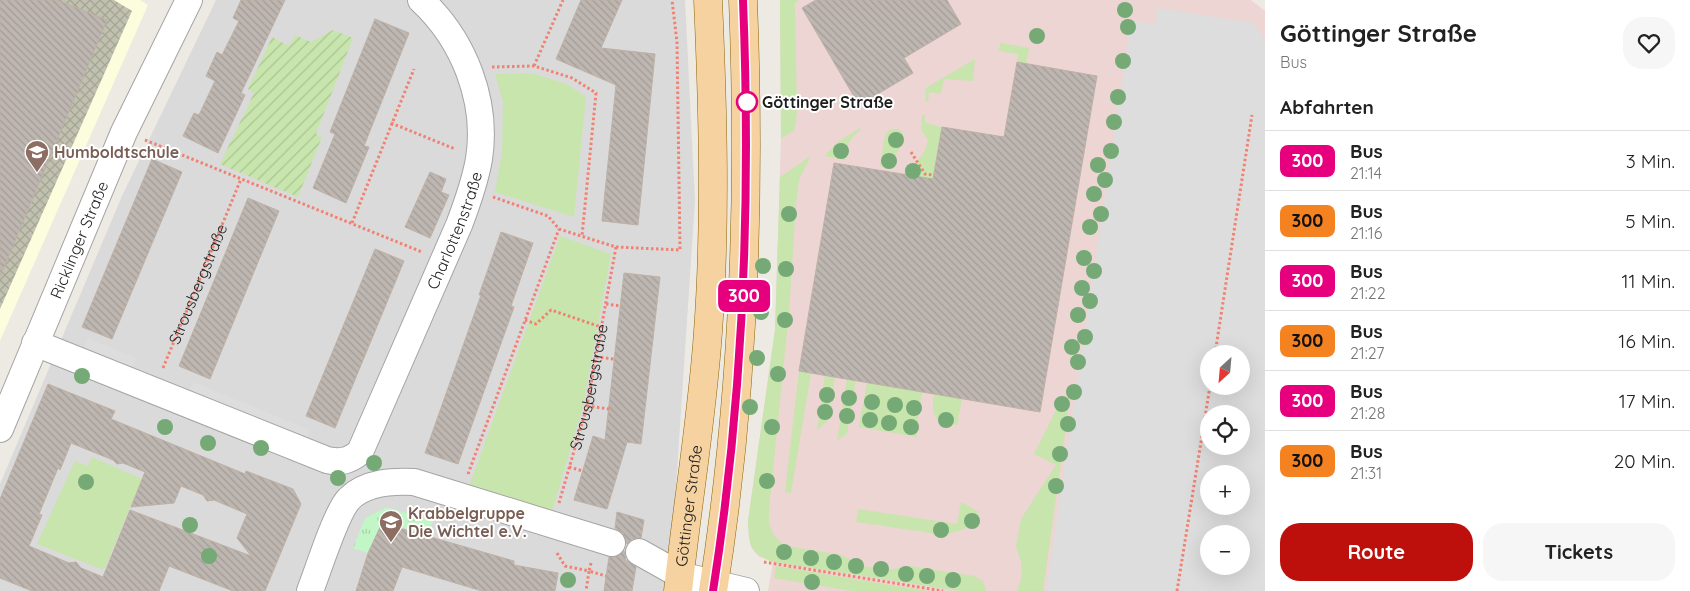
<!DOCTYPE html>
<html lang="de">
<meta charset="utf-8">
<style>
body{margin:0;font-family:Quicksand,sans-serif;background:#f6f6f6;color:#222;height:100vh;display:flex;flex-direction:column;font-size:19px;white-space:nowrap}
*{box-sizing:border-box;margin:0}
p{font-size:16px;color:#767676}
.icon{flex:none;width:28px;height:28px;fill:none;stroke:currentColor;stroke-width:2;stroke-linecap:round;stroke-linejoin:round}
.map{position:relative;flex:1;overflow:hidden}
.side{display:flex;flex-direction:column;background:#fff;width:425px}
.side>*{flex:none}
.badge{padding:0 10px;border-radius:8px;font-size:18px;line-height:32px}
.needle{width:32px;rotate:206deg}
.controls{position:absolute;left:1200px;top:345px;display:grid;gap:10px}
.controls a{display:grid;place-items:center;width:50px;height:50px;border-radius:50%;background:#fff;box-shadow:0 5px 20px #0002;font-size:25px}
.map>.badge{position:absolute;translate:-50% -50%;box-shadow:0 0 0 2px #fff}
h2{padding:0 15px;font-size:19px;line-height:45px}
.round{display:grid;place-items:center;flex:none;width:52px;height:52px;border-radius:20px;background:#f6f6f6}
.overview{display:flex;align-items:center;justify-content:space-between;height:85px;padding:0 15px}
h1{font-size:24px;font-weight:700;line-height:38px}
.cta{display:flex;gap:10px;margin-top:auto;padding:10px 15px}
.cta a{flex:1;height:58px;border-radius:20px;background:#bd100c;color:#fff;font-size:20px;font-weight:700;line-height:58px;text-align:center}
.cta a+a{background:#f6f6f6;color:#222}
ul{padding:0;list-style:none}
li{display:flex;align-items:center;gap:15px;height:60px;padding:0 15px;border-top:1px solid #e0e0e0}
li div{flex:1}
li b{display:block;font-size:19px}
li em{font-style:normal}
li .badge{min-width:55px;font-weight:700;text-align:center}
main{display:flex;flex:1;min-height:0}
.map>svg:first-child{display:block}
.residential{fill:#dbdada}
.commercial{fill:#edd5d3;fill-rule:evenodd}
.education{fill:#fcfddd}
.construction{fill:url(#construction-cross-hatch)}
.grass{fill:#c7e5ac}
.park{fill:url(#park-tufts)}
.garden{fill:url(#garden-furrows)}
.parking{fill:#ddd;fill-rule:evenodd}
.building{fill:url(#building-back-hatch);stroke:#beb1a6;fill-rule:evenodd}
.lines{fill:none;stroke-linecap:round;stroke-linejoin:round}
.minor-casing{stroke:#a4a4a4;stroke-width:28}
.primary-casing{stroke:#8c6409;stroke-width:29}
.path{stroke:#f18171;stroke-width:3;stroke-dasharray:2.5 2.5;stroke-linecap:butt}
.minor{stroke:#fff;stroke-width:26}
.primary{stroke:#f6d2a0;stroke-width:28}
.tree{fill:#75a976}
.line-casing{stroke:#fff;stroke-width:11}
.line{stroke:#e6007e;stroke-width:8}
.stop-dot{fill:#fff;stroke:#e6007e;stroke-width:2.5}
.labels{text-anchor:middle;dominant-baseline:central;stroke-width:4;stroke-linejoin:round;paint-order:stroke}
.stop-label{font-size:16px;font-weight:bold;fill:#1d1d1d;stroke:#fff;text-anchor:start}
.education-label{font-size:16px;font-weight:bold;fill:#785e54;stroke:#fff;text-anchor:start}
.street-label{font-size:16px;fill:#1d1d1d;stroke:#fff}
</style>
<main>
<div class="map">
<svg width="1265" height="591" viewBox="0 0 1265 591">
<defs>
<pattern id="construction-cross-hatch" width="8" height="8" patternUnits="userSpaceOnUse" patternTransform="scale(1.25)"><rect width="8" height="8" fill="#c1c1af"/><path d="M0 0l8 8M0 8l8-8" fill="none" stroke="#a5a596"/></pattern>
<pattern id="park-tufts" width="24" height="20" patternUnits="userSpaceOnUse" patternTransform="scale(1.25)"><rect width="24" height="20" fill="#c2f6c7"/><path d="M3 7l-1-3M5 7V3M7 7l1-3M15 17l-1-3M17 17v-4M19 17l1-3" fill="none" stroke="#a6d2aa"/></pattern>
<pattern id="garden-furrows" width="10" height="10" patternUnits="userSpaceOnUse" patternTransform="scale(1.25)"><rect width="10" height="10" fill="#c7e5ac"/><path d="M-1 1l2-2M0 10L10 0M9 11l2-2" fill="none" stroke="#aac494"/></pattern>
<pattern id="building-back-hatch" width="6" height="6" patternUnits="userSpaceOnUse" patternTransform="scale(1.25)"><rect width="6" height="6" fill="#beb6b0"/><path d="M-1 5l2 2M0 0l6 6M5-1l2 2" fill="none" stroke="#a39c97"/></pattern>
</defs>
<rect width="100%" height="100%" fill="#edeae3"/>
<path class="residential" d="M216 0H685L695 201 669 591H0V484L122 196Z"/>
<path class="commercial" d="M780 0H1251L1265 11V591H768L773 562 758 556 751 547 748 521 775 330 781 138ZM1209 354H1241V386H1209ZM1209 414H1241V446H1209ZM1209 474H1241V506H1209ZM1209 534H1241V566H1209Z"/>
<path class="education" d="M0 0H140L148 5 0 341Z"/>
<path class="construction" d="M0 0H114L132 11 0 309Z"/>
<g class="grass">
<path d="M780 0H799L795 3 797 113 794 131 781 138Z"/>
<path d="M1000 43 1029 48 1026 64 1017 62 1018 54 999 51Z"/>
<path d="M975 59 973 81 944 79 941 94 929 92 928 102 925 101 926 88Z"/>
<path d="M531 73 567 84 586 97 574 217 495 192 502 151 503 102 495 74Z"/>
<path d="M922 115H925V123L942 127 933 179 904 174 906 168C919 161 925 155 928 140L921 129Z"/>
<path d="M860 128 861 130C849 139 847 144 845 160L825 156 836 143Z"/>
<path d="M890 129H898L903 133C904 147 893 155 891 168L880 166 885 135Z"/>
<path d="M811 156 799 180 796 204 789 312 769 510C768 527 772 538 787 546L841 555 863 566 886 570 910 566 974 576 983 581 986 591H960L773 562C749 553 749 545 748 521L775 330 780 177Z"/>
<path d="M560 236 611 254 583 406 551 515 468 489Z"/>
<path d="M799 371 811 373 791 493 785 492Z"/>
<path d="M825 375 835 377 827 421 817 430Z"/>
<path d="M847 379 856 380 847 433 837 441Z"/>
<path d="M867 382 922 392 916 430 917 437 859 427Z"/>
<path d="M934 394 962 399 957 425 952 424V427C933 424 931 410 934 394Z"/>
<path d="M1056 410 1068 412 1043 591H1017L1022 576 1021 562 1016 546 1021 519 1056 465 1034 454Z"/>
<path d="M92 457 142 479 104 570 37 544 75 461 88 466Z"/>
<path d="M961 502 979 512C972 530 957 533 938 534L856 522 858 509 957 524Z"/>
<path d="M776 566 927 591H852L774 578Z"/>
</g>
<path class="park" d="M387 507 433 521 427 537 400 526 399 528 382 523 368 553 353 548 365 518Z"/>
<path class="garden" d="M333 30 353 38 316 134 322 137 298 197 220 164 254 93 248 89 272 37 289 46 295 35 311 42Z"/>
<g class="parking">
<path d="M1157 8 1254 23 1265 41V591H1046L1131 20 1155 24ZM1209 354H1241V386H1209ZM1209 414H1241V446H1209ZM1209 474H1241V506H1209ZM1209 534H1241V566H1209Z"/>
<path d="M88 338 136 358 127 379 79 359Z"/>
<path d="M193 382 310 430 303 450 185 401Z"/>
</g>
<g class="building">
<path d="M0 0H57L107 20 0 277Z"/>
<path d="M241 0H285L241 93 245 95 218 153 183 136 194 113 199 115 215 81 206 76 217 52 222 55 239 21 233 18Z"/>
<path d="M581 0H622L601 48 655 54 638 225 602 221 616 85 556 59Z"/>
<path d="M816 0H947L961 24 904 58 913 73 859 105 802 8Z"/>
<path d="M375 19 409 33 364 146 369 147 346 203 313 188 335 134 330 132Z"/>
<path d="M1017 62 1097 76 1040 412 799 371 834 163 933 179 942 127 1004 137Z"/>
<path d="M152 159 182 172 112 339 82 327Z"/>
<path d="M430 172 446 179 441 192 449 195 430 238 405 227Z"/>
<path d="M248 198 279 211 210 379 179 366Z"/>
<path d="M501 232 533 243 511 306 514 307 458 464 425 453 481 295H479Z"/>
<path d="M375 249 404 261 335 428 306 416Z"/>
<path d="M624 273 660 277 641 444 627 442 607 509 574 500 593 436 605 440Z"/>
<path d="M48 384 115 411 111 419 245 474 246 471 293 489 301 504 265 591H233L169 566 159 591H32L0 578V499ZM71 443 113 460 117 464 123 463 145 472 131 507 174 503 181 486 203 495 207 501 214 500 247 514 237 538 251 556 130 510 103 577 81 568 76 562 69 563 29 546 42 515 39 514 58 468 60 470Z"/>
<path d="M617 512 644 520 641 538 632 539 627 544 623 533 615 528Z"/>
<path d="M382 523 514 561V565L558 573 555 591H482L402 567 393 591H356L368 553Z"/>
<path d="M624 551 626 560 636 567 632 591H604L609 557H616Z"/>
</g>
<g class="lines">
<g class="minor-casing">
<g id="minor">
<path id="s3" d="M35 343 327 460C341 463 349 461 360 452L459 225C467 204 475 182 479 159 488 101 464 40 421 0"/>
<path id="s4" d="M0 429 124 132 189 0"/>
<path d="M639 552 680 575 746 591"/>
<path d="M310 591C318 571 336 512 349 499 365 482 393 481 414 482L612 543"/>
</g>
</g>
<g class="primary-casing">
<g id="primary">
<path id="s5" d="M678 591C687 505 702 419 708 332 716 222 713 111 708 0"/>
<path d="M713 591C744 395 751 198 743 0"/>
</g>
</g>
<g class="path">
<path d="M534 66 563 0"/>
<path d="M492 67 534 66 572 78 596 93 582 236"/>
<path d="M391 123 455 149"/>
<path d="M145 140 422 252"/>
<path d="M911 152 925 174 934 175"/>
<path d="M493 197 548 216 559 229 616 247 680 250 677 42 672 0"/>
<path d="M352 223 414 69"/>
<path d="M606 304 621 306"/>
<path d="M525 320 536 324 551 310 601 327"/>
<path d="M1215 354 1252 115"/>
<path d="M596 357 614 359"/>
<path id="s1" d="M163 368 241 179"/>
<path d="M587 406 609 409"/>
<path d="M569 467 583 471"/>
<path d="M468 474 559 229"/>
<path id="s2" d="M559 503 587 406 616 247"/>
<path d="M557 553 565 566 589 571 586 591"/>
<path d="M764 562 943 591"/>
<path d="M591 563 589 571 606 576"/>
<path d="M1177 591 1210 386"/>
</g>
<use href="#minor" class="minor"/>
<use href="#primary" class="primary"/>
</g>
<g class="tree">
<circle cx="1125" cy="10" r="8"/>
<circle cx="1128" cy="27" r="8"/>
<circle cx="1037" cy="36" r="8"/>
<circle cx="1123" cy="61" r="8"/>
<circle cx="1118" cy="97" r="8"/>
<circle cx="1114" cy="122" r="8"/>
<circle cx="896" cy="140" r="8"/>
<circle cx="841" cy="151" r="8"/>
<circle cx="1111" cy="151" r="8"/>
<circle cx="889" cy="161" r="8"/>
<circle cx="1098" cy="165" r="8"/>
<circle cx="913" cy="171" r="8"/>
<circle cx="1105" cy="180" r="8"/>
<circle cx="1094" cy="194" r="8"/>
<circle cx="789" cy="214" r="8"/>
<circle cx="1101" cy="214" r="8"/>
<circle cx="1090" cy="227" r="8"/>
<circle cx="1084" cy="258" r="8"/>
<circle cx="763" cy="266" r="8"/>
<circle cx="786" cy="269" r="8"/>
<circle cx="1094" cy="271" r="8"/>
<circle cx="1082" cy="288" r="8"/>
<circle cx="1090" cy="301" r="8"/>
<circle cx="761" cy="312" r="8"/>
<circle cx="1078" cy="315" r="8"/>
<circle cx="785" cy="320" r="8"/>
<circle cx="1085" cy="337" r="8"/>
<circle cx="1072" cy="347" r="8"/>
<circle cx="757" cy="358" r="8"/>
<circle cx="1078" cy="362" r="8"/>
<circle cx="778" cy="374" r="8"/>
<circle cx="82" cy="376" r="8"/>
<circle cx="1074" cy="392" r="8"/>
<circle cx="827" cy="395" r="8"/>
<circle cx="849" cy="398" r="8"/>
<circle cx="872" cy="402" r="8"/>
<circle cx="1062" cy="404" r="8"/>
<circle cx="895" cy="405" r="8"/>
<circle cx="750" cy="407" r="8"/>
<circle cx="914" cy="408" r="8"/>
<circle cx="825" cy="412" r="8"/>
<circle cx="847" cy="416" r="8"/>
<circle cx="870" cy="420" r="8"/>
<circle cx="946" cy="420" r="8"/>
<circle cx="889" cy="423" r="8"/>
<circle cx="1068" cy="424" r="8"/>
<circle cx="165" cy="427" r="8"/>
<circle cx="772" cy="427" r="8"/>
<circle cx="911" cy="427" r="8"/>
<circle cx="208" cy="443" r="8"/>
<circle cx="261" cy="448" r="8"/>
<circle cx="1060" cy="454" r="8"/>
<circle cx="374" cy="463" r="8"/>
<circle cx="338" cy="478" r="8"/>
<circle cx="767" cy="481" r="8"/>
<circle cx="86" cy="482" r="8"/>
<circle cx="1056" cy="486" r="8"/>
<circle cx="972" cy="521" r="8"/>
<circle cx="190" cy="525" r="8"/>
<circle cx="941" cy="530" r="8"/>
<circle cx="784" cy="552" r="8"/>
<circle cx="209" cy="556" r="8"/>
<circle cx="811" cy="558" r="8"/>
<circle cx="834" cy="562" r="8"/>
<circle cx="856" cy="566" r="8"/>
<circle cx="881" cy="569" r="8"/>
<circle cx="906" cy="574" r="8"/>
<circle cx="927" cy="576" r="8"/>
<circle cx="568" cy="580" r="8"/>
<circle cx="953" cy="580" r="8"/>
<circle cx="812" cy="582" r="8"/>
</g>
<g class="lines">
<g class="line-casing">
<path id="line" d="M713 591C744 395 751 198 743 0"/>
</g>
<use href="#line" class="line"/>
</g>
<defs>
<g id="school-pin" transform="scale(1.25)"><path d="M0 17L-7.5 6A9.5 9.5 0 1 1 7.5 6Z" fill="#8d6e63" stroke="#fff"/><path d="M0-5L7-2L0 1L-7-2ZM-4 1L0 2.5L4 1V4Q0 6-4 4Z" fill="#fff"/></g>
</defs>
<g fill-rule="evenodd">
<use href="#school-pin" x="37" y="152"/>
<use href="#school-pin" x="391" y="522"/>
</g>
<circle class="stop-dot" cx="747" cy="102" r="10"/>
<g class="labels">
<g class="stop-label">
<text x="762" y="102">Göttinger Straße</text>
</g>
<g class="education-label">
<text x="54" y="152">Humboldtschule</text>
<text x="408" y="513">Krabbelgruppe<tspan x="408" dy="18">Die Wichtel e.V.</tspan></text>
</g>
<g class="street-label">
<text stroke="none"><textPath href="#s3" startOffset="591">Charlottenstraße</textPath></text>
<text stroke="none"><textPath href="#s4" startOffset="205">Ricklinger Straße</textPath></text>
<text stroke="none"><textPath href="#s1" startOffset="91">Strousbergstraße</textPath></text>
<text stroke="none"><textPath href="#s2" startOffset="120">Strousbergstraße</textPath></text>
<text stroke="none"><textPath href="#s5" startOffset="86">Göttinger Straße</textPath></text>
</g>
</g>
</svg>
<div class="controls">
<a><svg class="needle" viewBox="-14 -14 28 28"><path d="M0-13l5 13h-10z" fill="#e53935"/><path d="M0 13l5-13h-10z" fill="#767676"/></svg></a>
<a><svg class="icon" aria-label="locate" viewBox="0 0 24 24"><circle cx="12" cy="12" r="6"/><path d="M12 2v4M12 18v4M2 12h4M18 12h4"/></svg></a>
<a>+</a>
<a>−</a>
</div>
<b class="badge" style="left:744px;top:296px;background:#e6007e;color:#fff">300</b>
</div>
<section class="side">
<div class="overview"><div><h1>Göttinger Straße</h1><p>Bus</p></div><a class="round"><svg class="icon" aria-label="heart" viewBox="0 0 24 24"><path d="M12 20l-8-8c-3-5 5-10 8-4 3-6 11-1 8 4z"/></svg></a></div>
<h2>Abfahrten</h2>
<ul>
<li><span class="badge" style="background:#e6007e;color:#fff">300</span><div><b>Bus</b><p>21:14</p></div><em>3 Min.</em></li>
<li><span class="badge" style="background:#f58220;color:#111">300</span><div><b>Bus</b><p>21:16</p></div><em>5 Min.</em></li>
<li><span class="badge" style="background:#e6007e;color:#fff">300</span><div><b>Bus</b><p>21:22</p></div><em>11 Min.</em></li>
<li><span class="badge" style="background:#f58220;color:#111">300</span><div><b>Bus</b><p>21:27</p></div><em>16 Min.</em></li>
<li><span class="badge" style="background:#e6007e;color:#fff">300</span><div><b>Bus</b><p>21:28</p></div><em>17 Min.</em></li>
<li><span class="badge" style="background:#f58220;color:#111">300</span><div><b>Bus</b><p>21:31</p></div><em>20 Min.</em></li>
</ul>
<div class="cta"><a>Route</a><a>Tickets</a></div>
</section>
</main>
